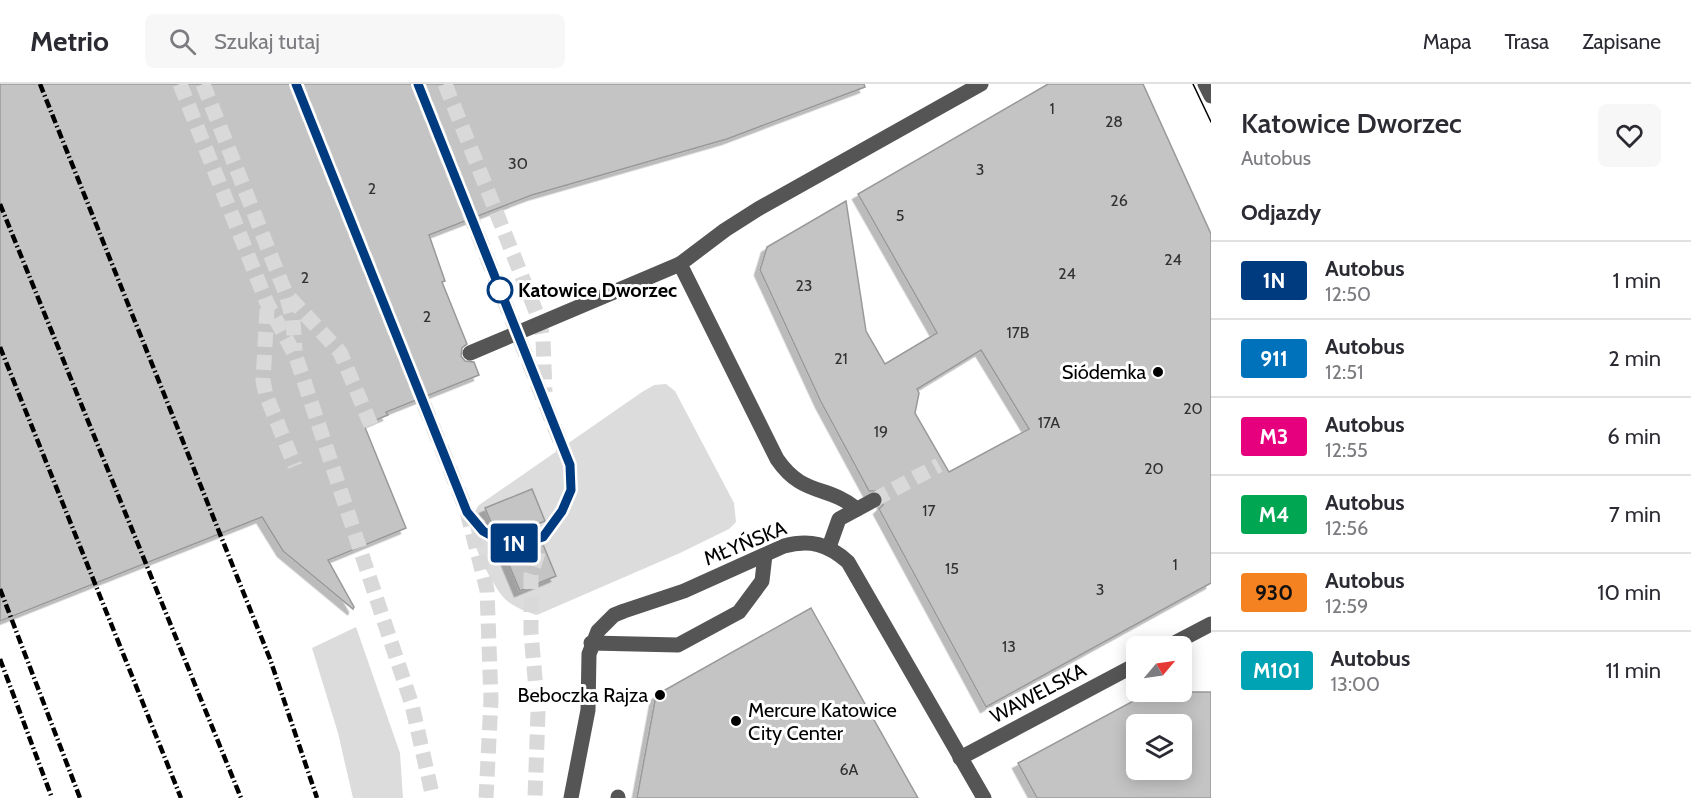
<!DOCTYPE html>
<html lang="pl">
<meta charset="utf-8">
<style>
body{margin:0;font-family:Cabin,sans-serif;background:#f7f7f7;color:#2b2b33;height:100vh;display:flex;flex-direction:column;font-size:22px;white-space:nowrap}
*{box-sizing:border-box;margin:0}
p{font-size:20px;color:#7c7c81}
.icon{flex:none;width:33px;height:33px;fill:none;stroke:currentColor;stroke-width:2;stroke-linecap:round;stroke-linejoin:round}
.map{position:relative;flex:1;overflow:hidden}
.drawer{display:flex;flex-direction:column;background:#fff;width:480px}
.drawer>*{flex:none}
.badge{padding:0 12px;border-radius:4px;font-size:21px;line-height:39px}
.needle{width:39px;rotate:61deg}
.controls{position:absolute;left:1126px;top:552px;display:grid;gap:12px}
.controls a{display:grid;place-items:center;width:66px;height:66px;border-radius:9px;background:#fff;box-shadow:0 3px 15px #0003;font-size:30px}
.map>.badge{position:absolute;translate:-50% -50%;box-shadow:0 0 0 3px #fff}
h2{padding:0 30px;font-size:22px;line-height:54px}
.round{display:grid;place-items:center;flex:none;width:63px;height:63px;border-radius:9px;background:#f7f7f7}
.overview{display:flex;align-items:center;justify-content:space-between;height:102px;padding:0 30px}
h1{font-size:28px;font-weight:600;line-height:45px}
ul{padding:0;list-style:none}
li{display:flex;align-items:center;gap:18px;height:78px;padding:0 30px;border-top:2px solid #e1e1e2}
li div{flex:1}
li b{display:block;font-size:22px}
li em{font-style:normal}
li .badge{min-width:66px;font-weight:700;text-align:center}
header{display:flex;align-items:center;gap:36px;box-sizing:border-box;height:84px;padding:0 30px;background:#fff;border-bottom:2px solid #e1e1e2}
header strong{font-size:28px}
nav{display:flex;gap:33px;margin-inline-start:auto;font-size:21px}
.search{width:420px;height:54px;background:#f7f7f7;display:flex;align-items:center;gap:15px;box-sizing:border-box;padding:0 21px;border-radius:9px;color:#7c7c81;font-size:22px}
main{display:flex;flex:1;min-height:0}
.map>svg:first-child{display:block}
.green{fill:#dcdcdc}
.building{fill:#c4c4c4;stroke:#999;stroke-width:1.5;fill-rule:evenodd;filter:url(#shadow)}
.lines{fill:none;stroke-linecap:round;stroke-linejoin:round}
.minor-tunnel{stroke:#d9d9d9;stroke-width:15;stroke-dasharray:15 8;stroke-linecap:butt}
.minor{stroke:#555;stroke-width:15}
.tram{stroke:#000;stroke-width:1.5}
.rail{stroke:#000;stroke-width:4.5;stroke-dasharray:9 3 1.5 3;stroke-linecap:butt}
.line-casing{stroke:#fff;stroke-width:14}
.line{stroke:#003b80;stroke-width:9}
.stop-dot{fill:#fff;stroke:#003b80;stroke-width:3}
.poi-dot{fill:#000;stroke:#fff;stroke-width:2}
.labels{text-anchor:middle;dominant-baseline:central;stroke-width:6;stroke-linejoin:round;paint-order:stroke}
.number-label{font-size:16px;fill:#313131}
.stop-label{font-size:20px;font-weight:bold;fill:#000;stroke:#fff;text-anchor:start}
.poi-label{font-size:20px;fill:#000;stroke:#fff;text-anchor:end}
.street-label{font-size:20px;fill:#000;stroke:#fff}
</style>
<header>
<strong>Metrio</strong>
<div class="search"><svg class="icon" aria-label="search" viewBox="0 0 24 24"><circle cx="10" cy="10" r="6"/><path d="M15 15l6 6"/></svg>Szukaj tutaj</div>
<nav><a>Mapa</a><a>Trasa</a><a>Zapisane</a></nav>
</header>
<main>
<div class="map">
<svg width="1211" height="714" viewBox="0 0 1211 714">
<defs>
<filter id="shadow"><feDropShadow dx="-5.5" dy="5.5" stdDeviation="0" flood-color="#0004"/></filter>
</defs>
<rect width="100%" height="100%" fill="#fff"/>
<g class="green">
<path d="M666 300 675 307 734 419 736 438 729 445 680 469 537 531C526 528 513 523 504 514 493 502 471 460 471 443 471 435 474 428 479 421L642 308 654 301Z"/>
<path d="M356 543 400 669 403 714H353L338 649 312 564Z"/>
</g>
<g class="building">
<path d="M0 0H864L865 3 727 55 532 111 429 151 445 197 442 198 467 260 462 264 461 272 465 277 474 278 479 291 386 328 388 331 364 341 406 444 328 476 354 523 353 525 283 467 262 433 0 537Z"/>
<path d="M1048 0H1143L1211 150V499L986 623 879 425 883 421V412L879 407H869L821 318 760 186 767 163 846 117 866 247 885 280 937 249 858 110ZM981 266 1029 345 949 388 915 329 919 309 917 305Z"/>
<path d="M532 405 545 437 535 441 556 492 520 507 485 424Z"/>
<path d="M811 524 918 714H637L656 611Z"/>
<path d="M1150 608H1211V714H1037L1018 679ZM1137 640H1182V686H1137Z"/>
</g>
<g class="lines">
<g class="minor-tunnel">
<path d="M180 0 267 219 296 273 412 621 433 714"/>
<path d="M203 0 286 210 293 236 295 267"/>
<path d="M296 0 467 428 487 506 491 616 486 714"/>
<path d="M418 0 570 382 571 406 562 427 543 453 531 491V549L538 628 535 714"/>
<path d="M445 0 539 235 543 255 545 308"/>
<path d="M290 214 340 268 374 348"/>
<path d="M267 225 263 297 266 311 295 382"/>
<path d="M874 416 939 381"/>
<path d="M470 432C494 459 507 465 543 453"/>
</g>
<g class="minor">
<path d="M1205 0 1211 12"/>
<path d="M470 269 680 180"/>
<path d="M857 425C826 400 803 413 777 375L680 180 725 146 758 125 981 0"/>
<path d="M829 463 839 435 874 416"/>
<path d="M591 559 678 561 739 528 762 497 765 471"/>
<path d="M1169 562 1211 540"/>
<path d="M960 674 1137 580"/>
<path d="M571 714 588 626 589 570 598 547 614 531 624 527 684 507 784 462C810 455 828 460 848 478L984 714"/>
<path d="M618 714V713"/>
</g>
<path class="tram" d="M1193 0 1211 38"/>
<g class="rail">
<path d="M40 0 270 575 317 714"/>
<path d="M0 120 241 714"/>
<path d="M0 263 181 714"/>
<path d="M0 505 80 714"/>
<path d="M0 575 52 714"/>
</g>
</g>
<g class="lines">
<g class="line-casing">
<path id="line" d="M296 0 467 428 483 447 505 459H524L543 453 562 427 571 406 570 381 418 0"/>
</g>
<use href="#line" class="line"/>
</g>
<circle class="stop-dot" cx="500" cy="206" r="12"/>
<g class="poi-dot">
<circle cx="1158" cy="288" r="6"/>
<circle cx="660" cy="611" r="6"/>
<circle cx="736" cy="637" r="6"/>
</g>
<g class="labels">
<g class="number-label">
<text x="1052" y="24">1</text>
<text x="1114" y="37">28</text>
<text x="518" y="79">30</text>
<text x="980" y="85">3</text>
<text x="372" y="104">2</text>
<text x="1119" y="116">26</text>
<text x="900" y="131">5</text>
<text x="1173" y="175">24</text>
<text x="1067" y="189">24</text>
<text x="305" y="193">2</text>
<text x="804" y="201">23</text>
<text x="427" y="232">2</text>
<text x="1018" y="248">17B</text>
<text x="841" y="274">21</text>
<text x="1193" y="324">20</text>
<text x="1049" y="338">17A</text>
<text x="881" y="347">19</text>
<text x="1154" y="384">20</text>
<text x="929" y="426">17</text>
<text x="1175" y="480">1</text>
<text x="952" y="484">15</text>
<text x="1100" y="505">3</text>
<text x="1009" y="562">13</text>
<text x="849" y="685">6A</text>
</g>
<g class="stop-label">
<text x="518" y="206">Katowice Dworzec</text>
</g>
<g class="poi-label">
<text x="1146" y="288">Siódemka</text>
<text x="648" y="611">Beboczka Rajza</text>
<text x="748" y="626" text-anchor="start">Mercure Katowice<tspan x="748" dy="23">City Center</tspan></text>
</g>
<g class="street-label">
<text transform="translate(745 459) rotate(-22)">MŁYŃSKA</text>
<text transform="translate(1038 609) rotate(-28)">WAWELSKA</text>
</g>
</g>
</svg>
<div class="controls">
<a><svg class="needle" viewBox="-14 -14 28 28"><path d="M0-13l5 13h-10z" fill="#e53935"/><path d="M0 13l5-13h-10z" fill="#7c7c81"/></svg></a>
<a><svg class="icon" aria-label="layers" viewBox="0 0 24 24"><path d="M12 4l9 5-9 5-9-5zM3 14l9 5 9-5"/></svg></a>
</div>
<b class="badge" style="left:514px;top:459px;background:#003b80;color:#fff">1N</b>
</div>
<section class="drawer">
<div class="overview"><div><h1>Katowice Dworzec</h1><p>Autobus</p></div><a class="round"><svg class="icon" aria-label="heart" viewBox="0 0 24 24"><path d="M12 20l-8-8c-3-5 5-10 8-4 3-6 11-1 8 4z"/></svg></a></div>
<h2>Odjazdy</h2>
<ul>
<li><span class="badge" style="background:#003b80;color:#fff">1N</span><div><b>Autobus</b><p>12:50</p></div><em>1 min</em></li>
<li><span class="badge" style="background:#0072bc;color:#fff">911</span><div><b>Autobus</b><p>12:51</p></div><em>2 min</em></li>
<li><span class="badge" style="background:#e6007e;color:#fff">M3</span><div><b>Autobus</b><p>12:55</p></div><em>6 min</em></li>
<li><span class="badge" style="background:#00a651;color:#fff">M4</span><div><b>Autobus</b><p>12:56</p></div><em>7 min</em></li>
<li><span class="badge" style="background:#f58220;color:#111">930</span><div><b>Autobus</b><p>12:59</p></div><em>10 min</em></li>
<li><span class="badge" style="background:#00a3b4;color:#fff">M101</span><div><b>Autobus</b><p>13:00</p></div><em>11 min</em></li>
</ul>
</section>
</main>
